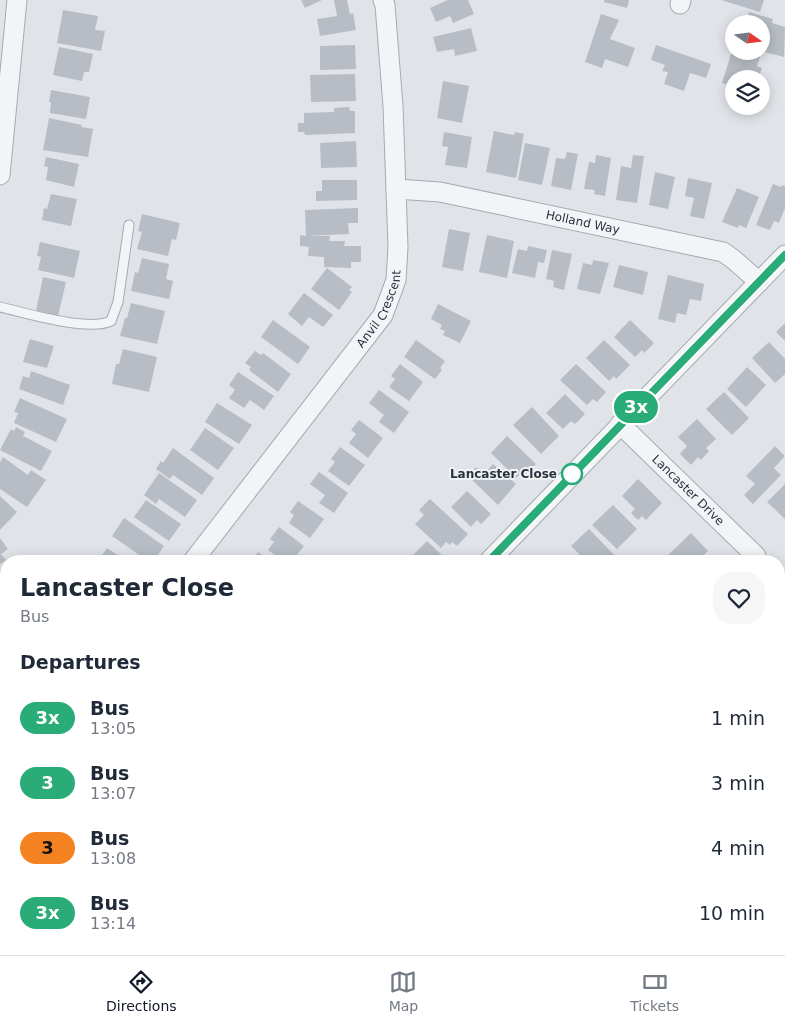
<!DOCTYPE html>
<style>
body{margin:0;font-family:"DejaVu Sans",sans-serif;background:#f6f6f7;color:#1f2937;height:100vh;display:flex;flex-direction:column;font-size:19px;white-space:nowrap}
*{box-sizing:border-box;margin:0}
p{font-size:16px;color:#747a83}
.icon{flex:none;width:28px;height:28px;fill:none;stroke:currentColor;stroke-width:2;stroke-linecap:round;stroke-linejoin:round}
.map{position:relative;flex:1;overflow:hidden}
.details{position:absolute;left:0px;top:555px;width:785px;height:400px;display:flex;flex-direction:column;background:#fff;border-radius:20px 20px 0 0;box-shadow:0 2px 12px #0003}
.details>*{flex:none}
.badge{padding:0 10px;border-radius:16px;font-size:18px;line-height:32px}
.needle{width:32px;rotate:104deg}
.fabs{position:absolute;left:725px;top:15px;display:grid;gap:10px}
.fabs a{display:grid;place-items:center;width:45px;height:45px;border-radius:50%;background:#fff;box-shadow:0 2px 12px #0003;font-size:25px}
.map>.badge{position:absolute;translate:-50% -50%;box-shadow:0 0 0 2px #fff}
h2{padding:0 20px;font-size:19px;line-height:45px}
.round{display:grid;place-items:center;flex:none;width:52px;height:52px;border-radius:20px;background:#f6f6f7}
.headline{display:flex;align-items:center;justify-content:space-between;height:85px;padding:0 20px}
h1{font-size:24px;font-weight:700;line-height:38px}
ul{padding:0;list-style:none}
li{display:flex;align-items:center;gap:15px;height:65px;padding:0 20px}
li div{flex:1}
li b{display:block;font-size:19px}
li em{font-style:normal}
li .badge{min-width:55px;font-weight:700;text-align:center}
.tab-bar{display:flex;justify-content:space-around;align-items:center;height:70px;border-top:1px solid #e0e1e3;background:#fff;font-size:14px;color:#747a83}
.tab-bar a{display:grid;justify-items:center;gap:2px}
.tab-bar .on{color:#111827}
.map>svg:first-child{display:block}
.building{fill:#b8bdc5}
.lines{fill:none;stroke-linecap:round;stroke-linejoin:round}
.lane-casing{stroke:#a5abb2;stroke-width:11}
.street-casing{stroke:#a5abb2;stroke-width:21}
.lane{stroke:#f3f4f7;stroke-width:9}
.street{stroke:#f3f4f7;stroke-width:19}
.line-casing{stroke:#fff;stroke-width:11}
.line{stroke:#29ac78;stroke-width:8}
.stop-dot{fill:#fff;stroke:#29ac78;stroke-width:2.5}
.labels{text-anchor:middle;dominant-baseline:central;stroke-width:4;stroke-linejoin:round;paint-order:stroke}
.street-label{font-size:12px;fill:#29323f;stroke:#f0f2f6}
.stop-label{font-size:12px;font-weight:bold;fill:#29323f;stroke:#f0f2f6;text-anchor:end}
</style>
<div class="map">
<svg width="785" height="955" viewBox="0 0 785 955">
<rect width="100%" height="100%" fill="#e0e4e8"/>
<g class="building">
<path d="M301 0H322L305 8Z"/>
<path d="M334 0H347L350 14 353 13 356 30 320 36 317 19 337 16Z"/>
<path d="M448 0H468L474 14 453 23 450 16 436 22 430 8Z"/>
<path d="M604 0H629L627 8 604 2Z"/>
<path d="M721 0H764L760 12Z"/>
<path d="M63 10 98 16 95 30 105 31 101 51 57 43Z"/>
<path d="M749 12 773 19 772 23 785 27 784 57 761 51V24H746Z"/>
<path d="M601 14 619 20 610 39 635 48 628 67 605 59 602 68 585 62Z"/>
<path d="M471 28 477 51 455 56 454 49 437 52 433 37Z"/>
<path d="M355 45 356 69 320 70V46Z"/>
<path d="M656 45 711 64 706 78 690 73 684 91 664 84 668 72 662 71 665 65 651 60Z"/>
<path d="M59 47 93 54 89 72H84L82 81 53 75Z"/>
<path d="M732 51H754L761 54 757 66 762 68 758 79H734V87L722 83Z"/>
<path d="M355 74 356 101 311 102 310 75Z"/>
<path d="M443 81 469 86 462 123 437 118Z"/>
<path d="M51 90 90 97 86 119 50 113 51 102H49Z"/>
<path d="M349 107 350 111H355V133L305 135 304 132H298V123H304V113L334 112V108Z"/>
<path d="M49 118 82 125 81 127 93 129 88 157 43 150Z"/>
<path d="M494 131 514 135 515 132 524 134 516 178 486 172Z"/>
<path d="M444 132 472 137 467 168 445 165 448 147 442 146Z"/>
<path d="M356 141 357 167 321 168 320 143Z"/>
<path d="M525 143 550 148 542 185 518 180Z"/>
<path d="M567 152 578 154 571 190 551 186 556 158 565 159Z"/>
<path d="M596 155 611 158 605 196 594 194 595 190 584 189 589 162 595 163Z"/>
<path d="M633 155 644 156 637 203 616 200 621 166 631 168Z"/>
<path d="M46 157 79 164 74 187 46 180 48 167 44 166Z"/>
<path d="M655 172 675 177 668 209 649 205Z"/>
<path d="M688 178 712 183 704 219 690 216 694 198 685 196Z"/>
<path d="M322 180H357V200L316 201V191H322Z"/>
<path d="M773 184 781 187 782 185 785 186V208L779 223 774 221 770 230 756 225Z"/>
<path d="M737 188 759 197 746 228 739 225 738 228 722 222Z"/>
<path d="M51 194 77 199 71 226 42 220 44 208 47 209Z"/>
<path d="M358 208V223H348L349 234 307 236H330L329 241H345L344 246H361V262H351V268L324 267V257L308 256 309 247 300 246V235L306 236 305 210Z"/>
<path d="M142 214 180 223 176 240 172 239 168 256 137 249 142 232 138 231Z"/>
<path d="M449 229 470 233 463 271 442 267Z"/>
<path d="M487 235 514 241 507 278 479 272Z"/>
<path d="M40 242 80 251 74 278 38 270 41 257 37 256Z"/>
<path d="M528 246 547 250 544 263 538 262 535 278 512 273 518 249 527 251Z"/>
<path d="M552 250 572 254 564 290 553 287 554 281 546 279Z"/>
<path d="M142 258 169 264 166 279 173 281 169 299 131 291 135 272 138 273Z"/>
<path d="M593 260 609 263 600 294 577 289 583 263 592 265Z"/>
<path d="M619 265 648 272 643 295 613 287Z"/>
<path d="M327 268 352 287 349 290 352 292 339 310 311 289Z"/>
<path d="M668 275 704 284 701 301 690 299 686 315 677 313 675 323 658 319Z"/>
<path d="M43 277 66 282 58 316 36 311Z"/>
<path d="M304 293 333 315 323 327 309 317 302 326 288 314Z"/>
<path d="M131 303 165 311 157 344 120 336 125 318H127Z"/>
<path d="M438 304 471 321 460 343 443 335 445 331 440 329 442 325 431 319Z"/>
<path d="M273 320 310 347 298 364 261 337Z"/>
<path d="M630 320 654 343 644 353 642 350 635 357 614 337Z"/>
<path d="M785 323V341L776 332Z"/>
<path d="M30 339 54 346 47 368 23 362Z"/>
<path d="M416 340 445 361 440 368 442 370 435 379 404 357Z"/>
<path d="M604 340 630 365 616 379 614 376 609 381 586 358Z"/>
<path d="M769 342 785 359V374L775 383 752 358Z"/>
<path d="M123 349 157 357 149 392 112 384 116 364H119Z"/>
<path d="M255 351 261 355 263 353 291 374 278 392 249 370 251 367 245 363Z"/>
<path d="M400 364 423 382 409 401 389 387 395 379 391 376Z"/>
<path d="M576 364 606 392 597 402 593 399 587 405 560 380Z"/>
<path d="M747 367 766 385 746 407 727 389Z"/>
<path d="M31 371 70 385 63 405 19 389 23 376 29 378Z"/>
<path d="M238 372 274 396 264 410 250 400 244 408 229 398 235 390 229 385Z"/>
<path d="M379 390 409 412 394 433 379 422 384 415 369 403Z"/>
<path d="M724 392 749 418 732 435 706 409Z"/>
<path d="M565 394 585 414 575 424 571 421 563 429 546 413Z"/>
<path d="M20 398 67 419 56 442 14 423 18 413 14 412Z"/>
<path d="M217 403 252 425 239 444 205 422Z"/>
<path d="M532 407 559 436 541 454 513 425Z"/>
<path d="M697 419 716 439 706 448 709 451 701 460 698 457 691 465 680 454 687 446 678 437Z"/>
<path d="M359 420 383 438 368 458 349 443 356 434 351 430Z"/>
<path d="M16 427 25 432 23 436 52 451 41 471 0 450 11 429 14 431Z"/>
<path d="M205 428 234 448 218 470 190 450Z"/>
<path d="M507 436 536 464 526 474 523 471 516 478 491 453Z"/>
<path d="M775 446 785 456 774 468 781 475 753 504 744 495 755 484 746 476Z"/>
<path d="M340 447 365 465 349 486 328 471 335 462 331 459Z"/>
<path d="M173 448 214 478 202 495 173 475 170 479 156 469 161 461 163 463Z"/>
<path d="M3 457 28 475 31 470 46 480 27 507 0 489V462Z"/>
<path d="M493 464 516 484 498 505 468 476 476 467 484 474Z"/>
<path d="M319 472 348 493 334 513 319 503 325 495 310 484Z"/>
<path d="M159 473 197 500 185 517 159 499 156 504 144 495Z"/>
<path d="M638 479 662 503 646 520 642 516 638 520 631 513 635 509 622 496Z"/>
<path d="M785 484V519L767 502Z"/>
<path d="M467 491 491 514 481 524 477 520 471 527 451 507Z"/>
<path d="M0 496 17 512 0 530Z"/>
<path d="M430 499 468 534 457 546 452 542 450 545 446 542 441 548 415 524 424 515 419 510Z"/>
<path d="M146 500 181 524 169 541 134 517Z"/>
<path d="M298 501 324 519 310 538 289 523 294 515 290 512Z"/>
<path d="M613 505 637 529 617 549 592 525Z"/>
<path d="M124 518 164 546 154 561H148L112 536Z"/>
<path d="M279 527 304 546 292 561H283L268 550 274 542 270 539Z"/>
<path d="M589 529 620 561H586L571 546Z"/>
<path d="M691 533 708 551 697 561H662Z"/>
<path d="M0 538 8 549 1 554 6 560 0 564Z"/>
<path d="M427 541 446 559 443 561H407Z"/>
<path d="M107 548 127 561H98Z"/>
<path d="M258 552 271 561H252Z"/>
<path d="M783 587 785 589V635L779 629V592Z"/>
<path d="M6 881V907L0 909V884Z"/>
<path d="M6 921V945L0 947V923Z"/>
<path d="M26 949H36L38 955H8Z"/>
<path d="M222 949H249L252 955H218L224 952Z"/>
<path d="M346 949H371L374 955H330Z"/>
<path d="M664 949H672L676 955H655Z"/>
<path d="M685 949H731L723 954 720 950 712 955H688Z"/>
</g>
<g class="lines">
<g class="lane-casing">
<path id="lane" d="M0 307C26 313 88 332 111 321L118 302 129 225"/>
</g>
<g class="street-casing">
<g id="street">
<path d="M680 4 681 0"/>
<path d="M0 175 17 0"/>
<path id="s1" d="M396 189 440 192 723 252 733 259 759 282"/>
<path id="s2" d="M620 424 756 556"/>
<path id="s3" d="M193 561 383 315 396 280 398 247 393 106 385 5 383 0"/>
<path d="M489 561 785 255"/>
<path d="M0 856 6 853"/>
<path d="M286 949 289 955"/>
</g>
</g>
<use href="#lane" class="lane"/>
<use href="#street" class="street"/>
</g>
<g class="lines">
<g class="line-casing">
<path id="line" d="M489 561 785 255"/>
</g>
<use href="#line" class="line"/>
</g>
<circle class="stop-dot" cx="572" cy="474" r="10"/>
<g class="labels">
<g class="street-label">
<text stroke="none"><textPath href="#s1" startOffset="190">Holland Way</textPath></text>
<text stroke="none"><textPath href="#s3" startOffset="315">Anvil Crescent</textPath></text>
<text stroke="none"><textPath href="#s2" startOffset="95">Lancaster Drive</textPath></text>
</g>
<g class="stop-label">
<text x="557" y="474">Lancaster Close</text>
</g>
</g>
</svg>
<div class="fabs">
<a><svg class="needle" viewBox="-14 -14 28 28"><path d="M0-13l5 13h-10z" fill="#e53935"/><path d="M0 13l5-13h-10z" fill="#747a83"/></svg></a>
<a><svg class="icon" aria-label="layers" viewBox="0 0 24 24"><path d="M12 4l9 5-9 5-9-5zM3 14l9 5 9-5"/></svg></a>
</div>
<b class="badge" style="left:636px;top:407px;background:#29ac78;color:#fff">3x</b>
<section class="details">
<div class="headline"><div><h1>Lancaster Close</h1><p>Bus</p></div><a class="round"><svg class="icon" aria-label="heart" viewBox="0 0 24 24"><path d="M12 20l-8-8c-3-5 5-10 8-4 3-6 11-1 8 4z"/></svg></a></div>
<h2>Departures</h2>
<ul>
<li><span class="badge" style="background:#29ac78;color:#fff">3x</span><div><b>Bus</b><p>13:05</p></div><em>1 min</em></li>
<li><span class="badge" style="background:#29ac78;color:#fff">3</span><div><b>Bus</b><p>13:07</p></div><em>3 min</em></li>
<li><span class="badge" style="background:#f58220;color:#111">3</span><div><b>Bus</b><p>13:08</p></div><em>4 min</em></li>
<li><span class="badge" style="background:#29ac78;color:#fff">3x</span><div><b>Bus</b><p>13:14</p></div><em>10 min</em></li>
</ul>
</section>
</div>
<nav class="tab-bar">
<a class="on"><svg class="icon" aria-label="directions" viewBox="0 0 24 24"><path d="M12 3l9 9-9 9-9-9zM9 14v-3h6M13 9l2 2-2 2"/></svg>Directions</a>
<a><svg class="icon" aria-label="map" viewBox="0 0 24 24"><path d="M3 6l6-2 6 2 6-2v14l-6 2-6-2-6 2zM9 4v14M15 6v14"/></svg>Map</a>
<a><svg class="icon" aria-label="tickets" viewBox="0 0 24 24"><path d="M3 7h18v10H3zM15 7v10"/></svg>Tickets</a>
</nav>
